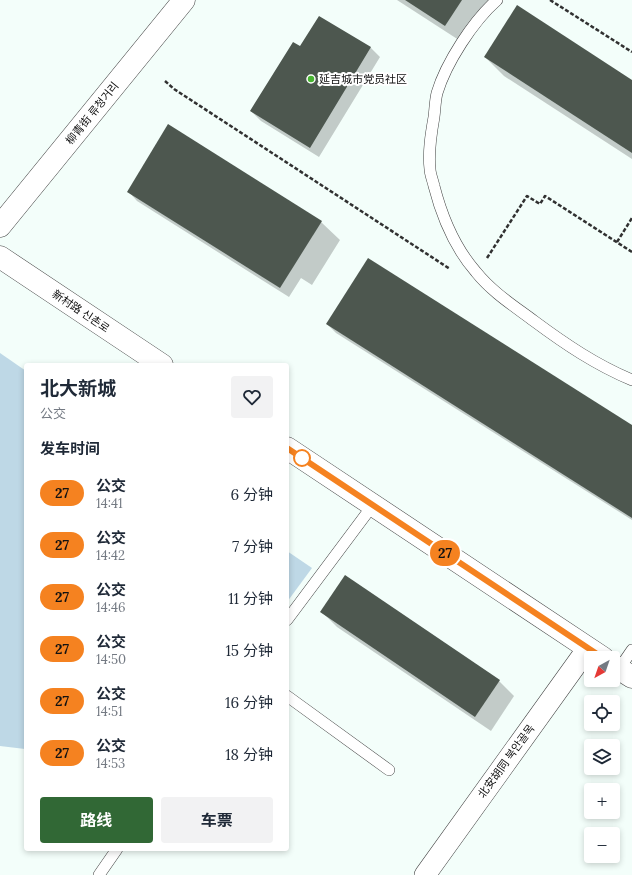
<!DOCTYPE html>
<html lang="zh">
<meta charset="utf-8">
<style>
body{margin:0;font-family:Lora,"Noto Sans SC","Noto Sans KR",serif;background:#f2f2f3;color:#1f2937;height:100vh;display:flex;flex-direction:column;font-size:15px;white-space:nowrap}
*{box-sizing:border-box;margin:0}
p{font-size:13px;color:#747a83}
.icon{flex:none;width:22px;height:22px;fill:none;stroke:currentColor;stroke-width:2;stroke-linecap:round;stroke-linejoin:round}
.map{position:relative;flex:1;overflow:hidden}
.panel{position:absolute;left:24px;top:363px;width:265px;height:488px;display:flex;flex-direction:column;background:#fff;border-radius:4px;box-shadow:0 2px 6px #0003}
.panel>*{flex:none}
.badge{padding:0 8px;border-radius:13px;font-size:14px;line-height:26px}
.needle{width:26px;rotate:220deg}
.buttons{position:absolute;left:584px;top:651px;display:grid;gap:8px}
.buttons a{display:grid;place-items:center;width:36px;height:36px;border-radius:4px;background:#fff;box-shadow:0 2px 6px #0003;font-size:20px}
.map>.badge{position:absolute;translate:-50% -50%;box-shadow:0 0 0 2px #fff}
h2{padding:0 16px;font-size:15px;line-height:36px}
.round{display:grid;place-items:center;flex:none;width:42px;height:42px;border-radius:4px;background:#f2f2f3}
.headline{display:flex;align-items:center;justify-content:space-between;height:68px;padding:0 16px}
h1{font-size:19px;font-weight:700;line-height:30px}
.primary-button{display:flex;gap:8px;margin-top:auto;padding:8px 16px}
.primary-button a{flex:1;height:46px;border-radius:4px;background:#316835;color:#fff;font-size:16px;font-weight:700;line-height:46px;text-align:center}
.primary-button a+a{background:#f2f2f3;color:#1f2937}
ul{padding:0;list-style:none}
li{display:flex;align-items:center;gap:12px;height:52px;padding:0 16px}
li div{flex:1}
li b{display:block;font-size:15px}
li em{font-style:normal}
li .badge{min-width:44px;font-weight:700;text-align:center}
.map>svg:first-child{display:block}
.green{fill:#bed8e6}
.shadow{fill:#0003}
.building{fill:#4d574f}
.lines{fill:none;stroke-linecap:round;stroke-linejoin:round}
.service-casing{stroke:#424242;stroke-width:12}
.minor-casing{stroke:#424242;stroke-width:22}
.tertiary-casing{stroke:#424242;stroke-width:23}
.path{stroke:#313131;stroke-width:2.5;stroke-dasharray:4 2;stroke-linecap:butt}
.service{stroke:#fff;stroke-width:11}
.minor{stroke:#fff;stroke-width:21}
.tertiary{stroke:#fff;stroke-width:22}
.line-casing{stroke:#fff;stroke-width:9}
.line{stroke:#f58220;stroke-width:6}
.poi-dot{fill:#48b432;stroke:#fff;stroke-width:1.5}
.stop-dot{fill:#fff;stroke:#f58220;stroke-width:2}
.labels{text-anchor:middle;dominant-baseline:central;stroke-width:4;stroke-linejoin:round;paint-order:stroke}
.poi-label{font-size:11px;fill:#0f0f0f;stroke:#fff;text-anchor:start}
.street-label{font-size:11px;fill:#0f0f0f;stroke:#fff}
</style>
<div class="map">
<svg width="632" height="875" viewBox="0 0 632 875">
<rect width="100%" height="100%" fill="#f3fefa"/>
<g class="green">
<path d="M0 353 26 371 25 749 0 746Z"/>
<path d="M287 551 312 568 287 602Z"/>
</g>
<g class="shadow">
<path d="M397 0H489L492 3 465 44Z"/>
<path d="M319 17 371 48 380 57 319 157 261 121 251 111 300 48Z"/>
<path d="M485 57 632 81V159L504 76Z"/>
<path d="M128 191 321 222 340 240 312 285 301 278 289 297 137 201Z"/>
<path d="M327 324 632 426V520L336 333Z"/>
<path d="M322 612 499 681 514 696 491 731 337 627Z"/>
</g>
<g class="building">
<path d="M405 0H462L445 26Z"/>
<path d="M517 5 632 80V153L484 57Z"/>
<path d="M319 16 371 47 310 148 250 111 293 42 300 46Z"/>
<path d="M168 124 322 221 280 288 127 192Z"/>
<path d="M368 258 632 425V518L326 324Z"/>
<path d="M345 575 500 680 475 717 320 612Z"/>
</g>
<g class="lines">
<g class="service-casing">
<g id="service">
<path d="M497 0C473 21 446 63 437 93 435 101 435 110 434 117 431 134 428 152 430 169 430 174 433 181 434 186 442 217 455 248 476 272 492 292 514 306 534 321 565 344 596 365 632 380"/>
<path d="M287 620 373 505"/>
<path d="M619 669 632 650"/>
<path d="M287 696 389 770"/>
<path d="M99 875 117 849"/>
</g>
</g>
<g class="minor-casing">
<path id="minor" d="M425 875 588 648"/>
</g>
<g class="tertiary-casing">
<g id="tertiary">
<path d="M0 226 184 0"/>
<path d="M0 257 162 365"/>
<path d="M287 448 603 658"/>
<path d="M613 665 632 677"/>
</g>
</g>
<g class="path">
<path d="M550 0 632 52"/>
<path d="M165 81 174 89 450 269"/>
<path d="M617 242 632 218"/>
<path d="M487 258 527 196 540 204 545 196 632 252"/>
</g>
<use href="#service" class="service"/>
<use href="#minor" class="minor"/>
<use href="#tertiary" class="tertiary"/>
</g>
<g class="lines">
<g class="line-casing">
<path id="line" d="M287 448 603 658"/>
</g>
<use href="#line" class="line"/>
</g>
<circle class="poi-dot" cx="311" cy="79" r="4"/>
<circle class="stop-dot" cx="302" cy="458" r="8"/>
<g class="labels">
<g class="poi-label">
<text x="319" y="79">延吉城市党员社区</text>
</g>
<g class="street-label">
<text transform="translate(92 113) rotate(-51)">柳青街 류청거리</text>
<text transform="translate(81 311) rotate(34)">新村路 신촌로</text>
<text transform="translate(506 761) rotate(-54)">北安胡同 북안골목</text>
</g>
</g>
</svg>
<div class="buttons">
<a><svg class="needle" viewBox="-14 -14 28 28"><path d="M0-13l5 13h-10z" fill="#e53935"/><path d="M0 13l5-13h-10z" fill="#747a83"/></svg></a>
<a><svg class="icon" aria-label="locate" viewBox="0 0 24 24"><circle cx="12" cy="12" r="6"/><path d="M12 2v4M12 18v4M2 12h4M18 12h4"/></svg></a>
<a><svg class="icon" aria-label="layers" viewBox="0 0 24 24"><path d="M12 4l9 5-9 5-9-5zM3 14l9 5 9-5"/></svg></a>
<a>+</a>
<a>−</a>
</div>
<b class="badge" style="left:445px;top:553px;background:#f58220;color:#111">27</b>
<section class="panel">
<div class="headline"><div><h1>北大新城</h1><p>公交</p></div><a class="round"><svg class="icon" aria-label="heart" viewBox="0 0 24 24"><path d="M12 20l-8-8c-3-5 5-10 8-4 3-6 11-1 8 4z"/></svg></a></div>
<h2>发车时间</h2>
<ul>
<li><span class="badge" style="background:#f58220;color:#111">27</span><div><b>公交</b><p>14:41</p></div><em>6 分钟</em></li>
<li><span class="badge" style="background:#f58220;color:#111">27</span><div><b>公交</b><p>14:42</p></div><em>7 分钟</em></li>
<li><span class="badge" style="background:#f58220;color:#111">27</span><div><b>公交</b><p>14:46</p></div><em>11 分钟</em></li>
<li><span class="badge" style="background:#f58220;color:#111">27</span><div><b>公交</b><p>14:50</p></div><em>15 分钟</em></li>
<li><span class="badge" style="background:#f58220;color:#111">27</span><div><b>公交</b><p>14:51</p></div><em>16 分钟</em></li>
<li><span class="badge" style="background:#f58220;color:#111">27</span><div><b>公交</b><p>14:53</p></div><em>18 分钟</em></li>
</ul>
<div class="primary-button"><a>路线</a><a>车票</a></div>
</section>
</div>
